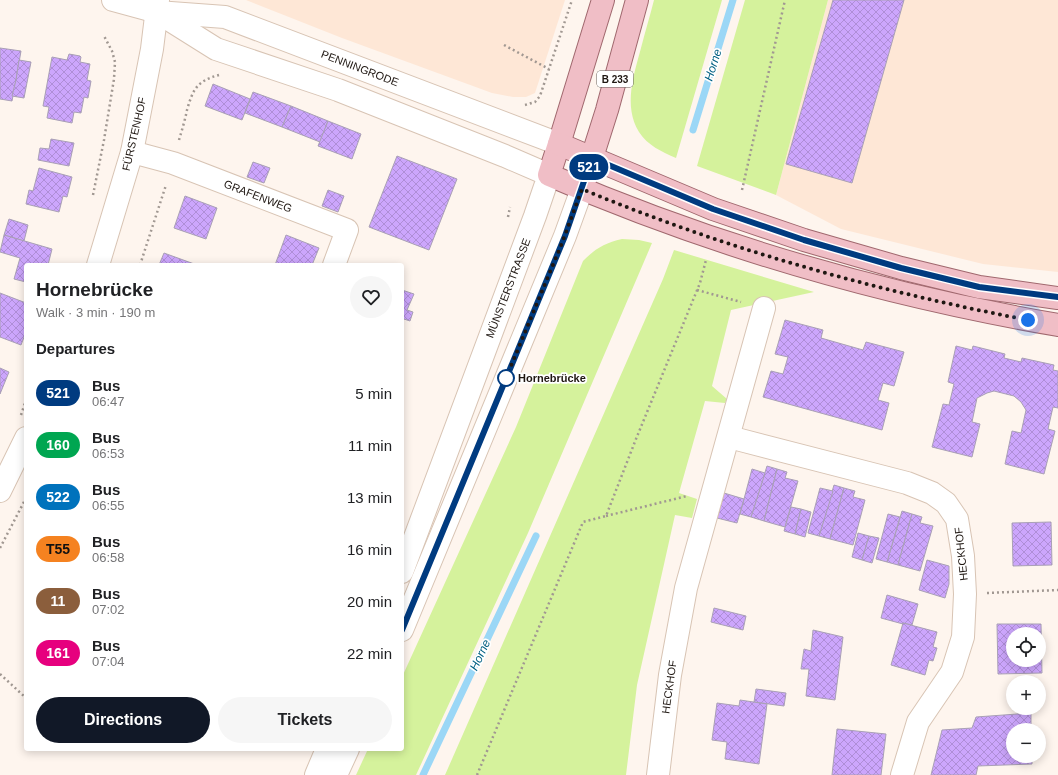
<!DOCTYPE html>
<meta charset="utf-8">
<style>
body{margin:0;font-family:Helvetica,sans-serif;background:#f6f6f6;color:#202124;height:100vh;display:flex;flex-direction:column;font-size:15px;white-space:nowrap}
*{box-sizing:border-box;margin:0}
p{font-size:13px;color:#757577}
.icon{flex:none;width:22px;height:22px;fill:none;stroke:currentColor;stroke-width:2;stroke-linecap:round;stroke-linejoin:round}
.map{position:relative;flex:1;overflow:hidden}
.side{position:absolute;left:24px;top:263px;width:380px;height:488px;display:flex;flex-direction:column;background:#fff;border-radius:4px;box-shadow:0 2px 10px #0003}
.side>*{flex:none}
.badge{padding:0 8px;border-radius:13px;font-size:14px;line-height:26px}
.controls{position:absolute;left:1006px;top:627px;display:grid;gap:8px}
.controls a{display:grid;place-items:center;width:40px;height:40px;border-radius:50%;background:#fff;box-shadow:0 2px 10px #0003;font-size:20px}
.you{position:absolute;width:20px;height:20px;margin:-10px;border:3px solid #fff;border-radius:50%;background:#1a73e8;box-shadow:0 0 0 6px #1a73e833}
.map>.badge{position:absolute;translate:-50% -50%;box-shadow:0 0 0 2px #fff}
h2{padding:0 12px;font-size:15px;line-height:36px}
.round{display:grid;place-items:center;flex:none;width:42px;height:42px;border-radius:21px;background:#f6f6f6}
.head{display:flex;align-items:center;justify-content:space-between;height:68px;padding:0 12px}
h1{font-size:19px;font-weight:600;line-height:30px}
.action{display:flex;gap:8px;margin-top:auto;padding:8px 12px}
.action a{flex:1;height:46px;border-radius:24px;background:#111827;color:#fff;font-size:16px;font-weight:600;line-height:46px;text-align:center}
.action a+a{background:#f6f6f6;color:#202124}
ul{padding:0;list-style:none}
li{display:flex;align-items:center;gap:12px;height:52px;padding:0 12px}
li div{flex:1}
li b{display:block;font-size:15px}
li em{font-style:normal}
li .badge{min-width:44px;font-weight:700;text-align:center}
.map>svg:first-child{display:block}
.built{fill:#fee7d6}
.green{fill:#d5f29c}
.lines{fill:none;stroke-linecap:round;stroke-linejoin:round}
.stream{stroke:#9bd7f6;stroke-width:7}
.building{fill:url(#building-cross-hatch);stroke:#a9a0b5;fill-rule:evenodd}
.minor-casing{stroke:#d8c4b4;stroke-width:24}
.secondary-casing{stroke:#d8c4b4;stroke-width:24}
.primary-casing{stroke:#a0686e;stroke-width:24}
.path{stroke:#a19892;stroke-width:2.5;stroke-dasharray:2 3;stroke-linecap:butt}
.minor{stroke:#fff;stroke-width:22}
.secondary{stroke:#fff;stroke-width:22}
.primary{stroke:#f0bec6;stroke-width:22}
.line-casing{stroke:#fff;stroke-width:9}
.line{stroke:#003b80;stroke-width:6}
.walk{stroke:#1f1712;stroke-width:4;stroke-dasharray:0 7.2}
.stop-dot{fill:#fff;stroke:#003b80;stroke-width:2}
.labels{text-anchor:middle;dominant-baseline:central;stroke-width:3.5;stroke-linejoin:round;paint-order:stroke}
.shield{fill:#fff;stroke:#625d59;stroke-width:1}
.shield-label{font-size:10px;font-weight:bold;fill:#1f1712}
.street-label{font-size:11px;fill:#1f1712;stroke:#fff}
.stop-label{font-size:11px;font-weight:bold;fill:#1f1712;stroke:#fff;text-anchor:start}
.water-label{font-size:12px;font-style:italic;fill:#005f82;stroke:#fff}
</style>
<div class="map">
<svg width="1058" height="775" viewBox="0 0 1058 775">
<defs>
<pattern id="building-cross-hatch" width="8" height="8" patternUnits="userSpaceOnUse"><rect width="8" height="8" fill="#cca6fc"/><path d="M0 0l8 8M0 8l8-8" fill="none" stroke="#af8ed7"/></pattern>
</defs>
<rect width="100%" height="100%" fill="#fef5ee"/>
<g class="built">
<path d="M246 0H565L535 93 526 97H513L492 93 342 38Z"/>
<path d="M828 0H1058V272L983 264 841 229 776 195Z"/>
</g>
<g class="green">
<path d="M654 0H722L676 158C662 152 647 145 639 132 623 106 634 74 641 48 645 32 650 16 654 0Z"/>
<path d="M745 0H828L776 195 697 166Z"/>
<path d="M622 239 639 240 652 243 528 533 416 775H356L368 749H402V677L516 427 583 261C596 248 605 243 622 239Z"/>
<path d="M674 250 814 292 731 310 712 386 727 399 725 403 705 401 679 493 697 499 692 518 675 515 637 685 626 775H445L663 279Z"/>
</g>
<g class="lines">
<g class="stream">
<path d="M693 130 733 0"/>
<path d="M423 775 536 536"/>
</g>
</g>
<g class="building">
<path d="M833 0H904L852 183 786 164Z"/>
<path d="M0 48 21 51 16 80 12 101 0 99Z"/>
<path d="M69 54 80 56 81 57 80 62 90 64 87 80 91 81 88 98 84 97 81 113 74 112 72 123 47 118 49 107 43 106 52 57 67 60Z"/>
<path d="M19 60 31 62 24 98 12 96 16 80Z"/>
<path d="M213 84 250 99 242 120 205 106Z"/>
<path d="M253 92 291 106 282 127 245 113Z"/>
<path d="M291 106 328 121 320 142 282 127Z"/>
<path d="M328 121 361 134 352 159 318 146Z"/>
<path d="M51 139 74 143 69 166 38 160 40 148 49 149Z"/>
<path d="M397 156 457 179 429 250 369 227Z"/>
<path d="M253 162 270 168 264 183 247 177Z"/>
<path d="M39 168 72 177 67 197 63 196 59 212 26 204 29 190 33 191Z"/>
<path d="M328 190 344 196 338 212 322 206Z"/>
<path d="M185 196 217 208 206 239 174 228Z"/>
<path d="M9 219 28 225 24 241 4 235Z"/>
<path d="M4 235 52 249 48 265H26V282L14 279 20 258 0 252Z"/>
<path d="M286 235 319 248 312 265H275Z"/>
<path d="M164 253 197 265H159Z"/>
<path d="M402 290 414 294 407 310 413 312 410 321 404 319 402 323Z"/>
<path d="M0 293 26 303V332L21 345 0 337Z"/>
<path d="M785 320 823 330 821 338 863 350 866 342 904 352 894 386 883 383 878 400 889 403 882 430 763 397 771 371 783 374 788 357 775 354Z"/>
<path d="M956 346 972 350 973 346 1005 354 1004 358 1021 362 1022 358 1054 365 1053 370 1058 371V408L1053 407 1048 429 1055 431 1044 474 1005 464 1012 431 1021 433 1026 410 1021 402 1014 396 994 391 987 393 977 398 972 422 980 424 972 457 932 447 943 404 949 405 954 384 948 382Z"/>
<path d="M0 368 9 372 0 394Z"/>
<path d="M767 466 777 469 764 521 751 517Z"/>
<path d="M752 469 765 473 751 517 740 514Z"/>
<path d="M777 469 787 472 785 478 798 481 785 527 764 521Z"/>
<path d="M834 485 844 488 830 539 819 536Z"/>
<path d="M820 488 833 491 819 536 808 533Z"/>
<path d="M844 488 855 491 853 497 865 500 853 545 830 539Z"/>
<path d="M724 493 744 499 737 523 717 518Z"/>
<path d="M791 507 801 509 795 534 784 531Z"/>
<path d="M801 509 811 512 805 537 795 534Z"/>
<path d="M902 511 912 514 898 565 887 562Z"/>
<path d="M888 514 900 517 887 562 876 559Z"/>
<path d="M912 514 922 517 920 523 933 526 920 571 898 565Z"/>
<path d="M1051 522 1052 565 1013 566 1012 523Z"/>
<path d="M858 533 869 536 862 560 852 557Z"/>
<path d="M869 536 879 538 872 563 862 560Z"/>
<path d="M927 560 949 566V584L945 598 919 590Z"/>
<path d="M887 595 918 604 912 625 903 623V624L881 618Z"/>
<path d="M714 608 746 616 743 630 711 622Z"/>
<path d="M903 623 937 632 933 647 937 648 933 661 929 660 925 675 891 665Z"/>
<path d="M997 624H1041L1042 673 998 674ZM1013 634H1039V660H1013Z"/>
<path d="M813 630 843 637 835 700 806 696 809 669H801L804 649 811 651Z"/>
<path d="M756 689 786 693 784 706 754 702Z"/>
<path d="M740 700 767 704 759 764 725 759 727 742 712 740 717 703 739 706Z"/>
<path d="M1031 713V730H1013V756H1032V764L978 766 976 775H931L942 730 972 728 976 717Z"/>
<path d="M837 729 886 734 881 775H832Z"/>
</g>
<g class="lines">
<g class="minor-casing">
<g id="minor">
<path d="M132 152 173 163 347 230 334 265"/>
<path d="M98 265 132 152 152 49 158 0"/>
<path d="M729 437 907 483 932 493 946 503 957 519 963 556 965 594 963 637 952 672 918 722 902 775"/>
<path d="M0 491 26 438"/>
<path d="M658 775 670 675 686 588 764 308"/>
</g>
</g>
<g class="secondary-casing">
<g id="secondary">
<path d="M113 0 157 12 225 17 559 144"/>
<path d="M157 12 216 49 338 90 505 156 549 175 535 216 402 572"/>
<path d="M402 630 565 236 582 189"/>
<path d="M316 775 327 749"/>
<path d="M336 775 348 749"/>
</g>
</g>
<g class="primary-casing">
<g id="primary">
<path d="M603 0 559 144 549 175C711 245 883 295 1058 325"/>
<path d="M559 144 713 209 804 240 901 268 979 287 1058 298"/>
<path d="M582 189 607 110 637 0"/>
</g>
</g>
<g class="path">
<path d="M504 45 549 69"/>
<path d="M525 105 535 102 540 96 572 0"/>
<path d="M179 140C182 130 185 120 187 110 193 89 197 81 219 75"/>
<path d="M742 190 785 0"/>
<path d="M93 195 104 140 114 79 115 62 112 51 104 36"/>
<path d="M508 217 510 207"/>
<path d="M140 265 166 185"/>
<path d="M697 290 741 302"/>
<path d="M21 415 26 400"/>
<path d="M606 516 687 496"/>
<path d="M0 548 26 498"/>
<path d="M987 593 1058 590"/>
<path d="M0 674 26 698"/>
<path d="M477 775 583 522 606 516 636 439 700 283 706 260"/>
</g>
<use href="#minor" class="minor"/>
<use href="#secondary" class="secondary"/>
<use href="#primary" class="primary"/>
</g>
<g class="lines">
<g class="line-casing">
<path id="line" d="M402 630 565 236 592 158 713 209 804 240 901 268 979 287 1058 297"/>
</g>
<use href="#line" class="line"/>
<path class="walk" d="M506 378 562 243 582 189C725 249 876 291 1028 320"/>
</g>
<circle class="stop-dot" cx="506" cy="378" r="8"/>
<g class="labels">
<rect class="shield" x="597" y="71" width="36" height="16" rx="3"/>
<g class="shield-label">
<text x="615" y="79">B 233</text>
</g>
<g class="street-label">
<text transform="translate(360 68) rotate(21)">PENNINGRODE</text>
<text transform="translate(134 134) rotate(-77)">FÜRSTENHOF</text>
<text transform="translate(258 196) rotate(21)">GRAFENWEG</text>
<text transform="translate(508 288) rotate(-69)">MÜNSTERSTRASSE</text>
<text transform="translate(961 554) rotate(-96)">HECKHOF</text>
<text transform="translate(669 687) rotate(-82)">HECKHOF</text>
</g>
<g class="stop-label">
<text x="518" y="378">Hornebrücke</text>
</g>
<g class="water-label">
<text transform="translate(713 65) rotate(-73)">Horne</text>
<text transform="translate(480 655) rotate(-65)">Horne</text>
</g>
</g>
</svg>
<div class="controls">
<a><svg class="icon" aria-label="locate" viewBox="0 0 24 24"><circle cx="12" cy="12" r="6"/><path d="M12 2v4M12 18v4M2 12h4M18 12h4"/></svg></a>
<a>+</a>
<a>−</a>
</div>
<div class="you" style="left:1028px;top:320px"></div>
<b class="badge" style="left:589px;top:167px;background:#003b80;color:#fff">521</b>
<section class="side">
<div class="head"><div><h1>Hornebrücke</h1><p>Walk · 3 min · 190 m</p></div><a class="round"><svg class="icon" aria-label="heart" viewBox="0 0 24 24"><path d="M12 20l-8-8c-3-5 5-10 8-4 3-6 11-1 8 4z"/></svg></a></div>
<h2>Departures</h2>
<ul>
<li><span class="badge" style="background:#003b80;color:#fff">521</span><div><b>Bus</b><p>06:47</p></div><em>5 min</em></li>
<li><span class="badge" style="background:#00a651;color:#fff">160</span><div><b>Bus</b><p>06:53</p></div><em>11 min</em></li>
<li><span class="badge" style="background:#0072bc;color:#fff">522</span><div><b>Bus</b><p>06:55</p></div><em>13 min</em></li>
<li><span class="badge" style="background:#f58220;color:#111">T55</span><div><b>Bus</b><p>06:58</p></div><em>16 min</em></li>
<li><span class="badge" style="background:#8b5e3c;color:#fff">11</span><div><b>Bus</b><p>07:02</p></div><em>20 min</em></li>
<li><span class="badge" style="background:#e6007e;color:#fff">161</span><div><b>Bus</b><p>07:04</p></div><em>22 min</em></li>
</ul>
<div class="action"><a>Directions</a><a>Tickets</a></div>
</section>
</div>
